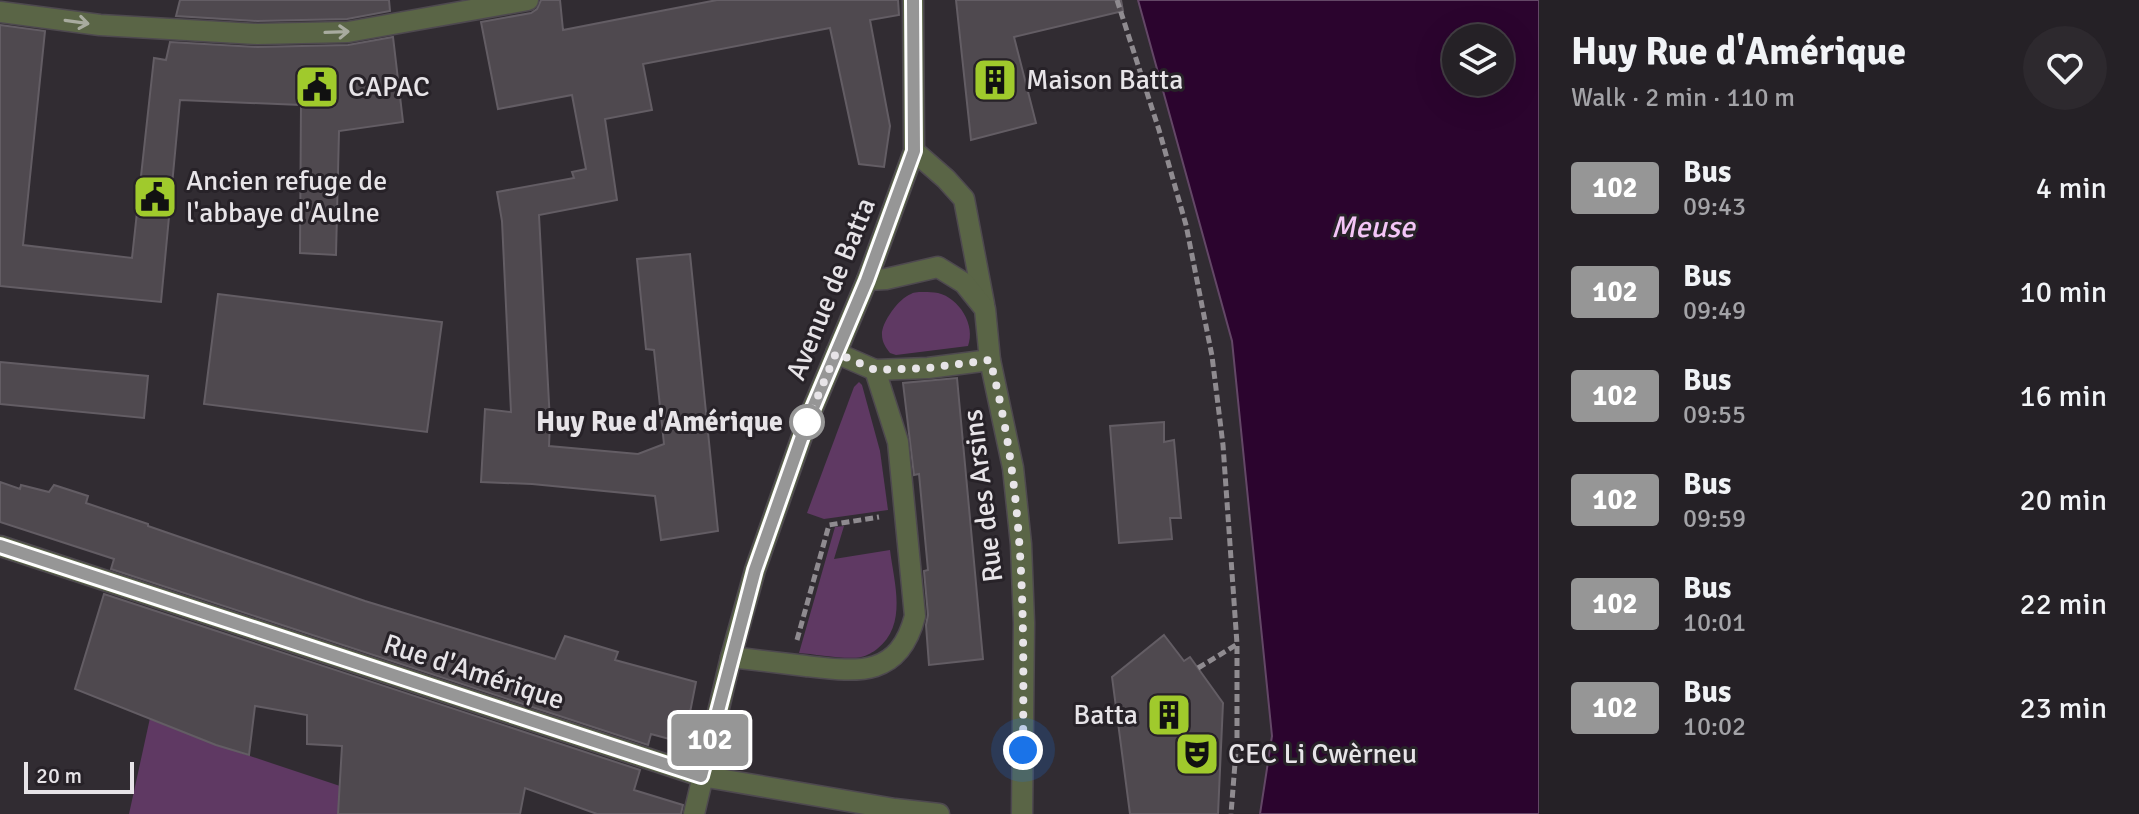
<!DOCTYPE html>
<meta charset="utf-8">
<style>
body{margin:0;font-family:Signika,sans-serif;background:#2d292e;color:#f1f3f6;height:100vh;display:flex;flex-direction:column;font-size:30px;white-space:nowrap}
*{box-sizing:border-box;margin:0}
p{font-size:26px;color:#a3a3a7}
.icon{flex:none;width:44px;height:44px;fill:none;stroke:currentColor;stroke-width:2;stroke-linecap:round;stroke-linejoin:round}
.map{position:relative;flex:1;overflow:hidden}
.details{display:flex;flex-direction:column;background:#252126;width:600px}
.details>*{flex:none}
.badge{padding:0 16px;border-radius:6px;font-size:28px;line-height:52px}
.fabs{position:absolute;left:1442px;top:24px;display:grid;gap:16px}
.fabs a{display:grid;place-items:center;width:72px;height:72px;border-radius:50%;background:#252126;box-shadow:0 8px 32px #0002,0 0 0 2px #423e43;font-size:40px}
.scale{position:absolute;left:24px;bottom:20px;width:110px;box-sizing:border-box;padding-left:8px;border:4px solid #e7e4e8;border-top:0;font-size:22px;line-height:28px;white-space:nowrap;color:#e7e4e8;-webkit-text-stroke:6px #272228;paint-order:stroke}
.you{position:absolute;width:40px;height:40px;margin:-20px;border:6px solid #fff;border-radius:50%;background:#1a73e8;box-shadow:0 0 0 12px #1a73e833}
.map>.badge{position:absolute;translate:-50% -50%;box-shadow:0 0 0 4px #fff}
.round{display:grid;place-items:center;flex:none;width:84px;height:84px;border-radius:42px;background:#2d292e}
.headline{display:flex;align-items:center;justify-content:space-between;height:136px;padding:0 32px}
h1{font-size:38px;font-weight:800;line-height:60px}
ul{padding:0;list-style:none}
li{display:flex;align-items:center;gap:24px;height:104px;padding:0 32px}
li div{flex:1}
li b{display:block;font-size:30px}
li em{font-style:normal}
li .badge{min-width:88px;font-weight:700;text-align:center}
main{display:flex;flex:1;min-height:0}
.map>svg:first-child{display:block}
.green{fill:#5f3963}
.water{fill:#2b042e;stroke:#634766;stroke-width:2;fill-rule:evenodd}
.building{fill:#4f494f;stroke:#635d64;stroke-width:2}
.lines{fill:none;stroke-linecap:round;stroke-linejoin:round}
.minor-casing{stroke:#4e494f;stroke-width:23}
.path{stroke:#8f8b90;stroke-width:5;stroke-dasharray:8 4;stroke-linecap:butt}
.minor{stroke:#5a6546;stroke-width:20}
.oneway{stroke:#a8ab9f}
.line-casing{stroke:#fff;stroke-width:18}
.line{stroke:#969696;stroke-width:12}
.walk{stroke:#e7e4e8;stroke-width:8;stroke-dasharray:0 14.4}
.stop-dot{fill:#fff;stroke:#969696;stroke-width:4}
.labels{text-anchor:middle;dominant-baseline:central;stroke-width:6;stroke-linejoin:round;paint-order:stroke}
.poi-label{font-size:28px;fill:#e7e4e8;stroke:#272228;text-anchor:start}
.street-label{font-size:28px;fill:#e7e4e8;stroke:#272228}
.stop-label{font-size:28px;font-weight:bold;fill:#e7e4e8;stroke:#272228;text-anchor:end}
.water-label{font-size:30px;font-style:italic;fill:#f4c5f7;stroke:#272228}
</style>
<main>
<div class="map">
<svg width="1539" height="814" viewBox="0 0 1539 814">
<rect width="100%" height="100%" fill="#312c32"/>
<g class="green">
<path d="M924 292C929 292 933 292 938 293 959 298 976 325 968 346L896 355 890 353C886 348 882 342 882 335 881 323 899 298 911 294 914 292 920 292 924 292Z"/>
<path d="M859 382 862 385 880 451 888 510 824 519 807 513 854 387Z"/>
<path d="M844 526 834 559 890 550C894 583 908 625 877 649 873 652 867 656 861 657 846 660 815 654 799 653L835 527Z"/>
<path d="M150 718 217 745 340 786 338 814H129Z"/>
</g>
<path class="water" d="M1138 0H1539V814H1260L1272 736 1232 341ZM1456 38H1500V82H1456Z"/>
<g class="building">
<path d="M180 0H389L390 11 347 19 257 21 176 16Z"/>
<path d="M541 0H560L563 30 717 0H898L899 15 870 20 890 126 884 167 859 164 830 28 643 64 652 110 605 119 617 200 539 215 550 422 549 446 638 454 664 444 654 350 646 349 637 259 690 254 718 531 661 540 655 496 532 484 481 482 485 409 511 412 502 221 497 192 574 178 572 172 586 169 572 95 498 109 481 22 531 13 537 9Z"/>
<path d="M956 0H1121L1123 11 1014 37 1036 123 971 140Z"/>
<path d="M0 25 45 31 23 245 132 258 154 58 166 60 170 42 257 47 348 45 393 37 403 122 339 131 336 255 300 253 301 105 180 100 161 302 0 286Z"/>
<path d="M218 294 442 322 427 432 204 404Z"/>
<path d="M0 362 148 376 144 418 0 404Z"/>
<path d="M957 378 983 659 929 665 926 625 928 615 924 571 928 570 919 474 914 475 903 383Z"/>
<path d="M1164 422V442L1174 440 1181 518H1170L1172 539 1119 543 1110 426Z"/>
<path d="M0 482 20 489 21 485 49 492 54 485 88 496 86 503 148 524V526L365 601 555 659 565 636 618 652 615 660 696 682 684 743 651 734 648 745 111 569 114 559 0 522Z"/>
<path d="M104 594 640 770 634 790 683 805 681 814H597L525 788 520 814H338L342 746 307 744V715L255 706 249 755 216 745 75 689Z"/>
<path d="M1164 635 1184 661 1190 657 1223 703 1218 814H1130L1112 677Z"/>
</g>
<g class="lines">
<g class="minor-casing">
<g id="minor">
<path d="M0 12 100 25 257 34 348 32 528 0"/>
<path d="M914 151 946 179 964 199 984 304"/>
<path d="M867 280 886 279 938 267 964 283 985 309 990 360 1013 468 1021 544 1024 623 1022 814"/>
<path d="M836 353 875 370 928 368 990 360"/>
<path d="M0 546 701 776 895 809 939 814"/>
<path d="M731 657C756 660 781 663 806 666 858 672 899 678 915 616L898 442 875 370"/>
<path d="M694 814 731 657 755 570 807 422 867 280 914 151 913 0"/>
</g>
</g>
<g class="path">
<path d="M1117 0 1159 130 1186 225 1212 356 1223 445 1237 644V738L1231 814"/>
<path d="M797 640 829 525 879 517"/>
<path d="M1198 668 1236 645"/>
</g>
<use href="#minor" class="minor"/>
</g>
<defs><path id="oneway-shaft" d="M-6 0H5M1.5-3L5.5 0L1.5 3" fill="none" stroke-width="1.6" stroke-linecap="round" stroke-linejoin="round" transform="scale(2)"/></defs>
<g class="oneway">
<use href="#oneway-shaft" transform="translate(77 22) rotate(8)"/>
<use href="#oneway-shaft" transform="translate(337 32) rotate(-2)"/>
</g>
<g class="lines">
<g class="line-casing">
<path id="line" d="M0 546 701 776 755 570 807 422 867 280 914 151 913 0"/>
</g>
<use href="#line" class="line"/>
<path class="walk" d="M807 422 836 353 875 370 928 368 990 360C1025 492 1024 615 1023 750"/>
</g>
<defs>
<g id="building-square" transform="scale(2.3)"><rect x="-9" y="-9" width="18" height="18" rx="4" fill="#a0ca2c" stroke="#272228"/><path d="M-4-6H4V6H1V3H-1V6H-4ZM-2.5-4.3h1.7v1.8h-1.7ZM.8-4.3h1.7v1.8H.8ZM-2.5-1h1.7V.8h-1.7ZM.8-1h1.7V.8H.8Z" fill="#111"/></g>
<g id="civic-square" transform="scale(2.3)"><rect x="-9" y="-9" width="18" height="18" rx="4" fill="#a0ca2c" stroke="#272228"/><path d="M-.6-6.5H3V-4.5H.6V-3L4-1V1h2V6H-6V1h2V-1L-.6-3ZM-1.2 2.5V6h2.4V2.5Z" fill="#111"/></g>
<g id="theatre-square" transform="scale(2.3)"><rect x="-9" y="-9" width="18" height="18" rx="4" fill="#a0ca2c" stroke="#272228"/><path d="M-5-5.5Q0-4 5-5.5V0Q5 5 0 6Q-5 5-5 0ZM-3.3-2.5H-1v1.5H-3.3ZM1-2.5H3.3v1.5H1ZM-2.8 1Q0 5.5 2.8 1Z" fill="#111"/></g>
</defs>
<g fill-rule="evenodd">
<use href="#building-square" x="995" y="80"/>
<use href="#civic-square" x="317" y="87"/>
<use href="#civic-square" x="155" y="197"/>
<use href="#building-square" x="1169" y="715"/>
<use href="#theatre-square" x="1197" y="754"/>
</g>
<circle class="stop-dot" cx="807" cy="422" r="16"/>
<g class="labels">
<g class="poi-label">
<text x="1026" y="80">Maison Batta</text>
<text x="348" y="87">CAPAC</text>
<text x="186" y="181">Ancien refuge de<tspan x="186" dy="32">l'abbaye d'Aulne</tspan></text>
<text x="1138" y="715" text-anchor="end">Batta</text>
<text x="1228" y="754">CEC Li Cwèrneu</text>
</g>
<g class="street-label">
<text transform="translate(831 289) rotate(-68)">Avenue de Batta</text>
<text transform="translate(983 496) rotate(-97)">Rue des Arsins</text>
<text transform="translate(474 672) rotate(18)">Rue d'Amérique</text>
</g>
<g class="stop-label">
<text x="783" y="422">Huy Rue d'Amérique</text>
</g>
<g class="water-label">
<text x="1373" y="227">Meuse</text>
</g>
</g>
</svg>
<div class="fabs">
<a><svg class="icon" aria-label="layers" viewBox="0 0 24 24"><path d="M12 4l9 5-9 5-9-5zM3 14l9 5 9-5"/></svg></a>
</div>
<div class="scale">20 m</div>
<div class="you" style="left:1023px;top:750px"></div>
<b class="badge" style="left:710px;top:740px;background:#969696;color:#fff">102</b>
</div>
<section class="details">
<div class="headline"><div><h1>Huy Rue d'Amérique</h1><p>Walk · 2 min · 110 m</p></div><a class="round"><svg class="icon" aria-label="heart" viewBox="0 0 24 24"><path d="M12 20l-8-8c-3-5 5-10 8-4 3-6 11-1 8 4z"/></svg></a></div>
<ul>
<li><span class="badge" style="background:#969696;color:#fff">102</span><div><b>Bus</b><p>09:43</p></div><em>4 min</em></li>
<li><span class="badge" style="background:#969696;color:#fff">102</span><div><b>Bus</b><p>09:49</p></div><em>10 min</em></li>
<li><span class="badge" style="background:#969696;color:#fff">102</span><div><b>Bus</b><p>09:55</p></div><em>16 min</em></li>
<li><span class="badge" style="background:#969696;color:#fff">102</span><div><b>Bus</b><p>09:59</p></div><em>20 min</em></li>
<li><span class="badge" style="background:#969696;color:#fff">102</span><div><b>Bus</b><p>10:01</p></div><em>22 min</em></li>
<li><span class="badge" style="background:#969696;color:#fff">102</span><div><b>Bus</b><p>10:02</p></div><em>23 min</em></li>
</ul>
</section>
</main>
